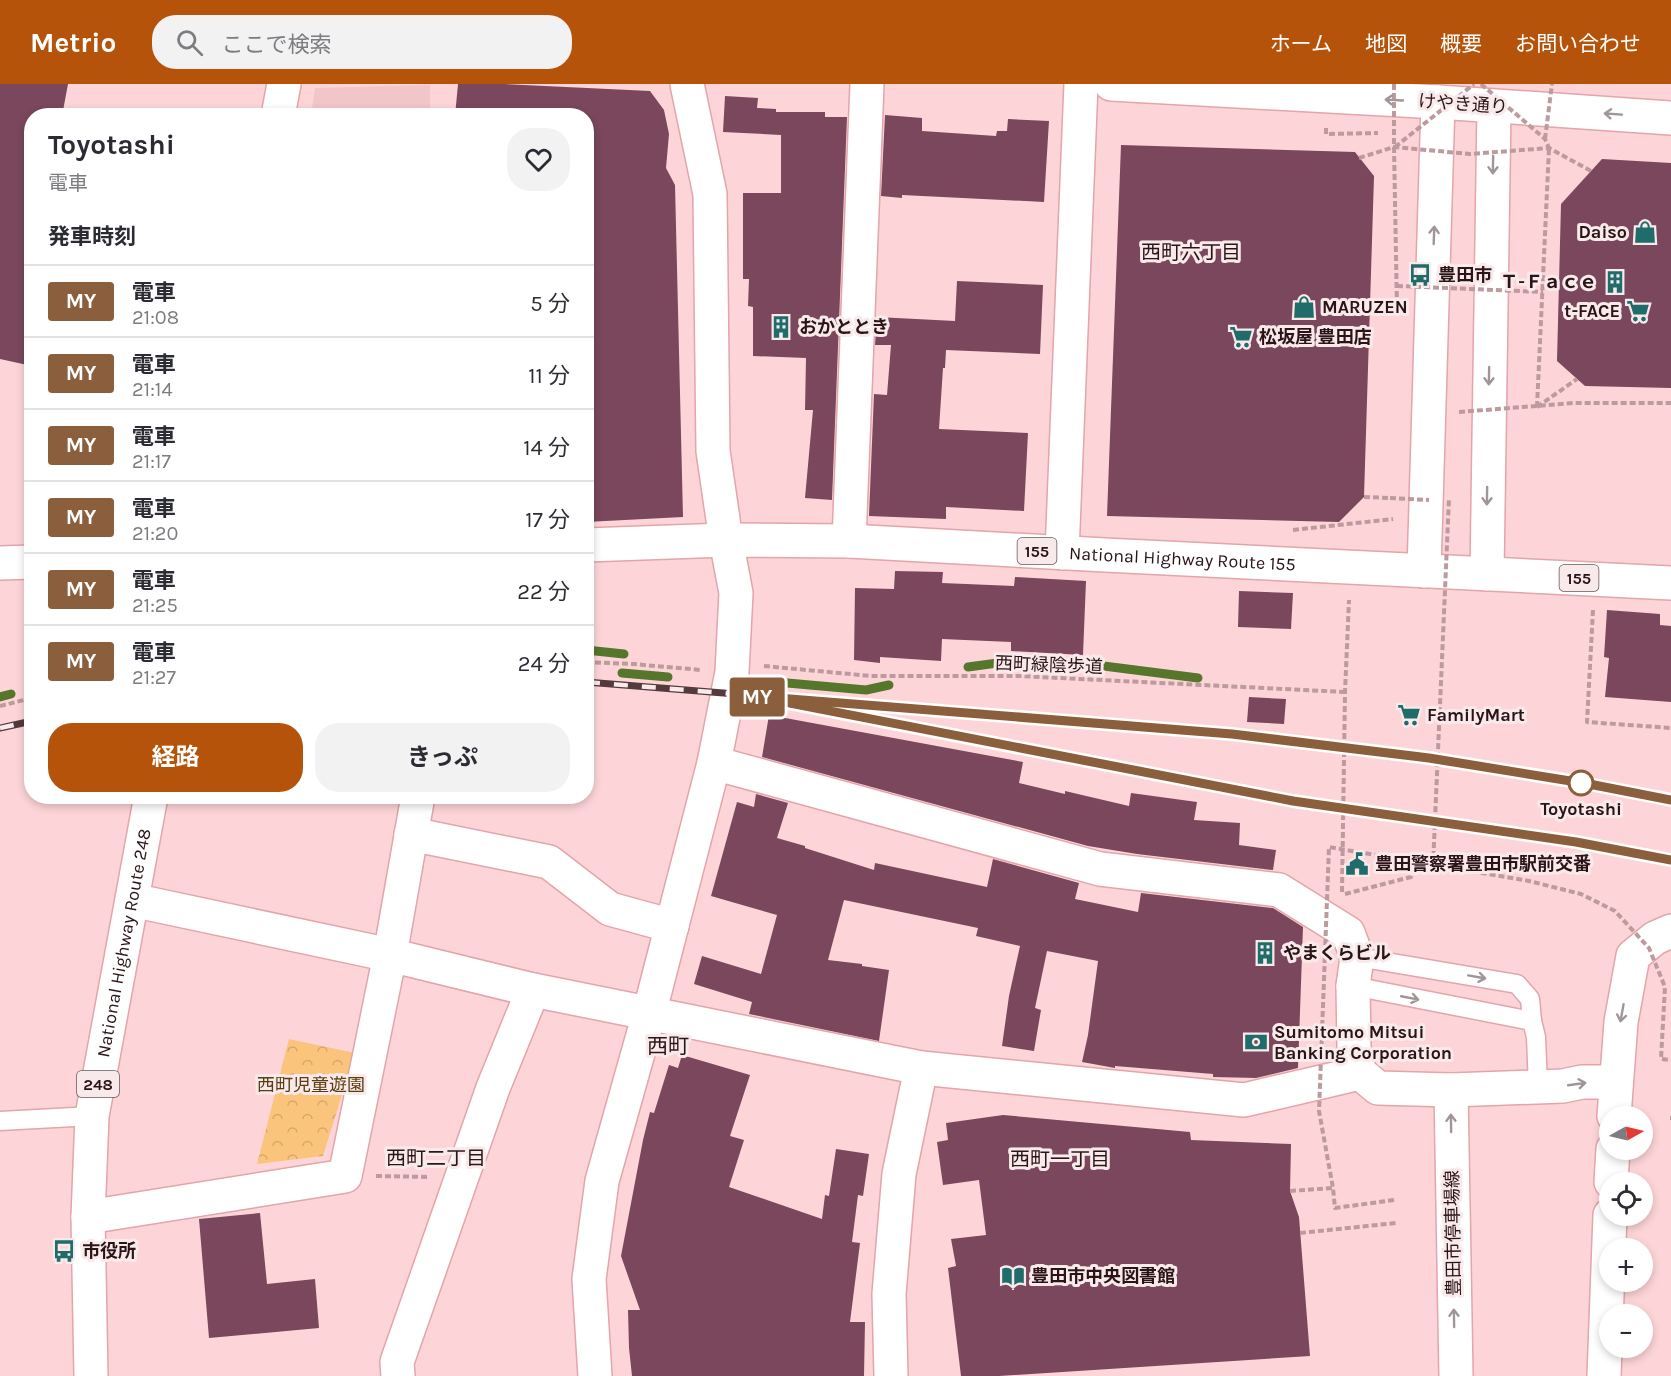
<!DOCTYPE html>
<html lang="ja">
<meta charset="utf-8">
<style>
body{margin:0;font-family:Karla,"Noto Sans JP",sans-serif;background:#f2f2f3;color:#2b2b33;height:100vh;display:flex;flex-direction:column;font-size:22px;white-space:nowrap}
*{box-sizing:border-box;margin:0}
p{font-size:20px;color:#7c7c81}
.icon{flex:none;width:33px;height:33px;fill:none;stroke:currentColor;stroke-width:2;stroke-linecap:round;stroke-linejoin:round}
.map{position:relative;flex:1;overflow:hidden}
.sheet{position:absolute;left:24px;top:24px;width:570px;height:696px;display:flex;flex-direction:column;background:#fff;border-radius:24px;box-shadow:0 3px 9px #0003}
.sheet>*{flex:none}
.badge{padding:0 12px;border-radius:4px;font-size:21px;line-height:39px}
.needle{width:39px;rotate:82deg}
.buttons{position:absolute;left:1599px;top:1022px;display:grid;gap:12px}
.buttons a{display:grid;place-items:center;width:54px;height:54px;border-radius:50%;background:#fff;box-shadow:0 3px 9px #0003;font-size:30px}
.map>.badge{position:absolute;translate:-50% -50%;box-shadow:0 0 0 3px #fff}
h2{padding:0 24px;font-size:22px;line-height:54px}
.round{display:grid;place-items:center;flex:none;width:63px;height:63px;border-radius:24px;background:#f2f2f3}
.head{display:flex;align-items:center;justify-content:space-between;height:102px;padding:0 24px}
h1{font-size:28px;font-weight:700;line-height:45px}
.action{display:flex;gap:12px;margin-top:auto;padding:12px 24px}
.action a{flex:1;height:69px;border-radius:24px;background:#b45309;color:#fff;font-size:24px;font-weight:700;line-height:69px;text-align:center}
.action a+a{background:#f2f2f3;color:#2b2b33}
ul{padding:0;list-style:none}
li{display:flex;align-items:center;gap:18px;height:72px;padding:0 24px;border-top:2px solid #e1e1e2}
li div{flex:1}
li b{display:block;font-size:22px}
li em{font-style:normal}
li .badge{min-width:66px;font-weight:700;text-align:center}
header{display:flex;align-items:center;gap:36px;box-sizing:border-box;height:84px;padding:0 30px;background:#b45309;color:#fff}
header strong{font-size:28px}
nav{display:flex;gap:33px;margin-inline-start:auto;font-size:21px}
.search{width:420px;height:54px;background:#f2f2f3;display:flex;align-items:center;gap:15px;box-sizing:border-box;padding:0 21px;border-radius:24px;color:#7c7c81;font-size:22px}
.map>svg:first-child{display:block}
.built{fill:#f2c6c9}
.forest{fill:url(#forest-crowns)}
.lines{fill:none;stroke-linecap:round;stroke-linejoin:round}
.stream{stroke:#55762b;stroke-width:9}
.building{fill:#7a475d}
.lane-casing{stroke:#e3a4aa;stroke-width:21}
.street-casing{stroke:#e3a4aa;stroke-width:36}
.secondary-casing{stroke:#e3a4aa;stroke-width:36}
.highway-casing{stroke:#e3a4aa;stroke-width:36}
.path{stroke:#bd9a9d;stroke-width:4;stroke-dasharray:6 3;stroke-linecap:butt}
.lane{stroke:#fff;stroke-width:18}
.street{stroke:#fff;stroke-width:33}
.secondary{stroke:#fff;stroke-width:33}
.highway{stroke:#fff;stroke-width:33}
.rail-casing{stroke:#543a3d;stroke-width:7}
.rail{stroke:#f8eaeb;stroke-width:4.5;stroke-dasharray:14;stroke-linecap:butt}
.path-bridge{stroke:#bd9a9d;stroke-width:4;stroke-dasharray:6 3;stroke-linecap:butt}
.oneway{stroke:#a09597}
.line-casing{stroke:#fff;stroke-width:14}
.line{stroke:#8b5e3c;stroke-width:9}
.stop-dot{fill:#fff;stroke:#8b5e3c;stroke-width:3}
.labels{text-anchor:middle;dominant-baseline:central;stroke-width:6;stroke-linejoin:round;paint-order:stroke}
.shield{fill:#f8eaeb;stroke:#685457;stroke-width:1.5}
.shield-label{font-size:16px;font-weight:bold;fill:#2b1417}
.street-label{font-size:18px;fill:#2b1417;stroke:#f8eaeb}
.poi-label{font-size:18px;font-weight:bold;fill:#2b1417;stroke:#f8eaeb;text-anchor:start}
.stop-label{font-size:18px;font-weight:bold;fill:#2b1417;stroke:#f8eaeb}
.park-label{font-size:18px;fill:#5a3c0e;stroke:#f8eaeb}
.neighbourhood-label{font-size:20px;fill:#2b1417;stroke:#f8eaeb}
.quarter-label{font-size:21px;fill:#2b1417;stroke:#f8eaeb}
</style>
<header>
<strong>Metrio</strong>
<div class="search"><svg class="icon" aria-label="search" viewBox="0 0 24 24"><circle cx="10" cy="10" r="6"/><path d="M15 15l6 6"/></svg>ここで検索</div>
<nav><a>ホーム</a><a>地図</a><a>概要</a><a>お問い合わせ</a></nav>
</header>
<div class="map">
<svg width="1671" height="1292" viewBox="0 0 1671 1292">
<defs>
<pattern id="forest-crowns" width="20" height="18" patternUnits="userSpaceOnUse" patternTransform="scale(1.5)"><rect width="20" height="18" fill="#fbc47d"/><path d="M2 6a3 3 0 1 1 6 0M12 15a3 3 0 1 1 6 0" fill="none" stroke="#d7a86b"/></pattern>
</defs>
<rect width="100%" height="100%" fill="#fdd5d8"/>
<path class="built" d="M430 1V31H311L315 4Z"/>
<path class="forest" d="M289 955 355 969 323 1072 257 1080Z"/>
<g class="lines">
<g class="stream">
<path d="M586 566 624 570"/>
<path d="M968 583 1020 576 1088 580 1198 594"/>
<path d="M622 589 668 593"/>
<path d="M776 598 866 606 889 601"/>
<path d="M0 613 11 610"/>
</g>
</g>
<g class="building">
<path d="M0 0H68L62 32H32V282L0 275Z"/>
<path d="M458 0H504L650 7 664 26 669 50 666 84 675 101 683 433 586 438V32H455Z"/>
<path d="M725 12 758 14 757 24 776 25V28H825V33H847L832 416 805 414 813 326H805L806 274 753 272V223L748 222 749 195H743V109H781V51L723 48Z"/>
<path d="M885 31 922 34V47L996 52 997 47H1007L1008 35 1049 37 1044 118 902 111V114L881 112Z"/>
<path d="M1121 61 1355 68 1374 92 1364 413 1339 438 1107 432Z"/>
<path d="M1602 75 1671 79V304L1585 302 1557 277 1561 120Z"/>
<path d="M957 197 1043 201 1040 270 946 266 945 284H943L939 345 1028 349 1024 427 946 423V435L869 432 874 310 887 311 891 261H875L877 233 955 237Z"/>
<path d="M895 487 943 488 942 499 1014 502 1015 493 1086 497 1083 571 1011 567V558L942 555 941 577 880 573V579L854 576 855 504 894 505Z"/>
<path d="M1239 507 1293 509 1291 545 1238 543Z"/>
<path d="M1607 526 1660 530V541L1671 542V618L1605 613 1609 574 1604 573Z"/>
<path d="M1249 613 1286 615 1284 640 1247 638Z"/>
<path d="M769 631 1023 678 1019 699 1065 710V707L1129 722 1131 709 1197 718 1194 736 1240 739 1239 761 1276 766 1273 786 1137 770 1088 762 762 673Z"/>
<path d="M756 710 788 719 777 754 805 762V764L874 786 875 779 987 803 993 775 1079 799 1075 815 1138 828 1141 809 1273 824 1303 843 1298 984 1256 994 1213 993V990L1115 982V984L1082 978 1088 951 1098 877 1047 867 1035 924 1041 926 1034 967 1002 962 1009 912 1020 862 976 852 978 844 844 816 828 876 862 880V882L889 886 879 957 749 930 752 918 694 900 702 872 761 890 777 831 711 812 737 718 754 723Z"/>
<path d="M682 971 750 991 730 1052 744 1056 729 1103 822 1135 825 1111 829 1112 836 1065 869 1070 863 1112 858 1111 852 1158 860 1159 850 1238H865L864 1292H632L629 1264 628 1226H640L621 1172 643 1056 650 1028 654 1029 669 981 678 984Z"/>
<path d="M1003 1031 1190 1048 1191 1056 1291 1060 1290 1107 1299 1133 1310 1272 999 1292H961L948 1184 956 1182 951 1155 986 1151 979 1096 943 1101 937 1058 948 1056 946 1039Z"/>
<path d="M260 1129 267 1200 315 1195 319 1244 209 1254 199 1135Z"/>
</g>
<g class="lines">
<g class="lane-casing">
<g id="lane">
<path d="M1357 873 1517 900 1530 915 1532 937"/>
<path d="M1353 902 1532 937 1536 953 1538 1003"/>
<path d="M0 1037 92 1032"/>
</g>
</g>
<g class="street-casing">
<g id="street">
<path d="M687 0 710 110 713 367 726 456"/>
<path d="M849 457 867 0"/>
<path d="M1062 469 1081 0"/>
<path d="M1424 487 1438 18"/>
<path d="M1487 490 1494 23"/>
<path d="M714 679 1100 785 1279 806 1348 849 1357 873"/>
<path d="M411 750 549 778 610 825 672 842"/>
<path d="M1353 902 1354 964 1360 989 1378 1004 1451 1006 1563 1002 1582 998H1616"/>
<path d="M1614 1032 1621 938 1633 872 1655 854 1671 847"/>
<path d="M1611 1098 1613 1065"/>
<path d="M88 1133 345 1092 390 871 418 712"/>
<path d="M398 1292 397 1278 493 1004 533 906"/>
<path d="M891 1292 889 1210 899 1090 921 984"/>
<path d="M1604 1292 1610 1131"/>
</g>
</g>
<g class="secondary-casing">
<g id="secondary">
<path d="M1111 0 1438 18 1671 34"/>
<path d="M278 32 284 0"/>
<path d="M132 816 390 871 533 906 921 984 1244 1016 1360 989"/>
<path d="M1353 902 1357 873"/>
<path d="M1451 1006 1456 1292"/>
<path d="M595 1292 589 1195 602 1097 649 930 714 679 732 588 736 509 726 456"/>
</g>
</g>
<g class="highway-casing">
<g id="highway">
<path id="s1" d="M586 461 726 456 849 457 1105 471 1671 499"/>
<path d="M0 479 32 478"/>
<path id="s2" d="M91 1292 88 1133 92 1032 151 712"/>
</g>
</g>
<g class="path">
<path d="M1326 44V50L1378 49"/>
<path d="M1394 63 1397 226"/>
<path d="M1537 323 1549 64"/>
<path d="M1537 323 1577 295"/>
<path d="M1364 413 1390 414"/>
<path d="M1293 446 1393 435"/>
<path d="M1593 526 1587 638 1671 644"/>
<path d="M586 578 633 580 701 586"/>
<path d="M764 582 871 592H1019L1345 608"/>
<path d="M0 622 32 614"/>
<path d="M1342 808 1345 608 1349 516"/>
<path d="M1345 810 1411 793 1409 778"/>
<path d="M1670 1034H1671"/>
<path d="M376 1092 429 1093"/>
<path d="M1290 1107 1333 1104"/>
<path d="M1300 1149 1396 1139"/>
</g>
<use href="#lane" class="lane"/>
<use href="#street" class="street"/>
<use href="#secondary" class="secondary"/>
<use href="#highway" class="highway"/>
<g class="rail-casing">
<g id="rail">
<path d="M586 598 1232 650 1429 674 1589 700 1671 716"/>
<path d="M815 625 1293 717 1576 758 1671 776"/>
<path d="M0 644 32 637"/>
</g>
</g>
<use href="#rail" class="rail"/>
<g class="path-bridge">
<path d="M1394 0V62"/>
<path d="M1481 0 1545 55 1549 64"/>
<path d="M1545 55 1552 0"/>
<path d="M1395 63 1474 0"/>
<path d="M1359 74 1394 63 1470 70 1549 64 1591 87"/>
<path d="M1397 202 1543 208"/>
<path d="M1459 328 1574 319H1671"/>
<path d="M1390 414 1429 416"/>
<path d="M1433 782 1449 414"/>
<path d="M1394 1116 1335 1124 1333 1104 1319 1027 1329 763 1529 797 1581 810 1615 827 1649 864 1665 903 1661 975 1671 976"/>
</g>
</g>
<defs><path id="oneway-shaft" d="M-6 0H5M1.5-3L5.5 0L1.5 3" fill="none" stroke-width="1.6" stroke-linecap="round" stroke-linejoin="round" transform="scale(1.5)"/></defs>
<g class="oneway">
<use href="#oneway-shaft" transform="translate(1394 16) rotate(-177)"/>
<use href="#oneway-shaft" transform="translate(1613 30) rotate(-176)"/>
<use href="#oneway-shaft" transform="translate(1493 81) rotate(91)"/>
<use href="#oneway-shaft" transform="translate(1434 151) rotate(-88)"/>
<use href="#oneway-shaft" transform="translate(1489 292) rotate(91)"/>
<use href="#oneway-shaft" transform="translate(1487 412) rotate(91)"/>
<use href="#oneway-shaft" transform="translate(1477 893) rotate(10)"/>
<use href="#oneway-shaft" transform="translate(1410 914) rotate(11)"/>
<use href="#oneway-shaft" transform="translate(1622 929) rotate(100)"/>
<use href="#oneway-shaft" transform="translate(1577 1000) rotate(-8)"/>
<use href="#oneway-shaft" transform="translate(1451 1039) rotate(-91)"/>
<use href="#oneway-shaft" transform="translate(1454 1234) rotate(-91)"/>
</g>
<g class="lines">
<g class="line-casing">
<path id="line" d="M1671 716 1589 700 1429 674 1232 650 753 612 1293 717 1576 758 1671 776"/>
</g>
<use href="#line" class="line"/>
</g>
<defs>
<g id="shop-bare" transform="scale(1.8)"><path d="M-5-2.5h2.3a2.7 3.5 0 0 1 5.4 0H5L5.5 6h-11ZM-1.5-2.5h3a1.5 2.3 0 0 0-3 0Z" fill="#206c6a" stroke="#f8eaeb" stroke-width="2.5" paint-order="stroke"/></g>
<g id="bus-bare" transform="scale(1.8)"><path d="M-5-6H5V4H4V6H2V4H-2V6H-4V4H-5ZM-3.5-4V0h7V-4ZM-3.5 1.2v1.5H-2V1.2ZM2 1.2v1.5H3.5V1.2Z" fill="#206c6a" stroke="#f8eaeb" stroke-width="2.5" paint-order="stroke"/></g>
<g id="building-bare" transform="scale(1.8)"><path d="M-4-6H4V6H1V3H-1V6H-4ZM-2.5-4.3h1.7v1.8h-1.7ZM.8-4.3h1.7v1.8H.8ZM-2.5-1h1.7V.8h-1.7ZM.8-1h1.7V.8H.8Z" fill="#206c6a" stroke="#f8eaeb" stroke-width="2.5" paint-order="stroke"/></g>
<g id="supermarket-bare" transform="scale(1.8)"><path d="M-6-5.5h2.5l.6 2H6L4.5 2H-2.5L-4.4-4H-6ZM-1.5 3.2a1.3 1.3 0 1 0 .1 0ZM3 3.2a1.3 1.3 0 1 0 .1 0Z" fill="#206c6a" stroke="#f8eaeb" stroke-width="2.5" paint-order="stroke"/></g>
<g id="civic-bare" transform="scale(1.8)"><path d="M-.6-6.5H3V-4.5H.6V-3L4-1V1h2V6H-6V1h2V-1L-.6-3ZM-1.2 2.5V6h2.4V2.5Z" fill="#206c6a" stroke="#f8eaeb" stroke-width="2.5" paint-order="stroke"/></g>
<g id="bank-bare" transform="scale(1.8)"><path d="M-6-4H6V4H-6ZM0-2.3a2.3 2.3 0 1 0 0 4.6a2.3 2.3 0 1 0 0-4.6Z" fill="#206c6a" stroke="#f8eaeb" stroke-width="2.5" paint-order="stroke"/></g>
<g id="library-bare" transform="scale(1.8)"><path d="M-6-4Q-3-5.5-.7-3.5V5Q-3 3-6 4ZM6-4Q3-5.5 .7-3.5V5Q3 3 6 4Z" fill="#206c6a" stroke="#f8eaeb" stroke-width="2.5" paint-order="stroke"/></g>
</defs>
<g fill-rule="evenodd">
<use href="#shop-bare" x="1645" y="148"/>
<use href="#bus-bare" x="1420" y="191"/>
<use href="#building-bare" x="1615" y="198"/>
<use href="#shop-bare" x="1304" y="223"/>
<use href="#supermarket-bare" x="1638" y="227"/>
<use href="#building-bare" x="781" y="243"/>
<use href="#supermarket-bare" x="1241" y="253"/>
<use href="#supermarket-bare" x="1409" y="631"/>
<use href="#civic-bare" x="1357" y="780"/>
<use href="#building-bare" x="1265" y="869"/>
<use href="#bank-bare" x="1256" y="958"/>
<use href="#bus-bare" x="64" y="1167"/>
<use href="#library-bare" x="1013" y="1192"/>
</g>
<circle class="stop-dot" cx="1581" cy="699" r="12"/>
<g class="labels">
<g class="shield">
<rect x="1017.5" y="454" width="39" height="26" rx="4.5"/>
<rect x="1559.5" y="481" width="39" height="26" rx="4.5"/>
<rect x="77" y="987" width="42" height="26" rx="4.5"/>
</g>
<g class="shield-label">
<text x="1037" y="467">155</text>
<text x="1579" y="494">155</text>
<text x="98" y="1000">248</text>
</g>
<g class="street-label">
<text transform="translate(1463 20) rotate(4)">けやき通り</text>
<text stroke="none"><textPath href="#s1" startOffset="597">National Highway Route 155</textPath></text>
<text transform="translate(1049 581) rotate(2)">西町緑陰歩道</text>
<text stroke="none"><textPath href="#s2" startOffset="436">National Highway Route 248</textPath></text>
<text transform="translate(1453 1149) rotate(-91)">豊田市停車場線</text>
</g>
<g class="poi-label">
<text x="1627" y="148" text-anchor="end">Daiso</text>
<text x="1438" y="191">豊田市</text>
<text x="1597" y="198" text-anchor="end">Ｔ-Ｆａｃｅ</text>
<text x="1322" y="223">MARUZEN</text>
<text x="1620" y="227" text-anchor="end">t-FACE</text>
<text x="799" y="243">おかととき</text>
<text x="1259" y="253">松坂屋 豊田店</text>
<text x="1427" y="631">FamilyMart</text>
<text x="1375" y="780">豊田警察署豊田市駅前交番</text>
<text x="1283" y="869">やまくらビル</text>
<text x="1274" y="948">Sumitomo Mitsui<tspan x="1274" dy="21">Banking Corporation</tspan></text>
<text x="82" y="1167">市役所</text>
<text x="1031" y="1192">豊田市中央図書館</text>
</g>
<g class="stop-label">
<text x="1581" y="725">Toyotashi</text>
</g>
<g class="park-label">
<text x="311" y="1001">西町児童遊園</text>
</g>
<g class="neighbourhood-label">
<text x="1191" y="168">西町六丁目</text>
<text x="436" y="1074">西町二丁目</text>
<text x="1060" y="1075">西町一丁目</text>
</g>
<g class="quarter-label">
<text x="668" y="962">西町</text>
</g>
</g>
</svg>
<div class="buttons">
<a><svg class="needle" viewBox="-14 -14 28 28"><path d="M0-13l5 13h-10z" fill="#e53935"/><path d="M0 13l5-13h-10z" fill="#7c7c81"/></svg></a>
<a><svg class="icon" aria-label="locate" viewBox="0 0 24 24"><circle cx="12" cy="12" r="6"/><path d="M12 2v4M12 18v4M2 12h4M18 12h4"/></svg></a>
<a>+</a>
<a>−</a>
</div>
<b class="badge" style="left:757px;top:613px;background:#8b5e3c;color:#fff">MY</b>
<section class="sheet">
<div class="head"><div><h1>Toyotashi</h1><p>電車</p></div><a class="round"><svg class="icon" aria-label="heart" viewBox="0 0 24 24"><path d="M12 20l-8-8c-3-5 5-10 8-4 3-6 11-1 8 4z"/></svg></a></div>
<h2>発車時刻</h2>
<ul>
<li><span class="badge" style="background:#8b5e3c;color:#fff">MY</span><div><b>電車</b><p>21:08</p></div><em>5 分</em></li>
<li><span class="badge" style="background:#8b5e3c;color:#fff">MY</span><div><b>電車</b><p>21:14</p></div><em>11 分</em></li>
<li><span class="badge" style="background:#8b5e3c;color:#fff">MY</span><div><b>電車</b><p>21:17</p></div><em>14 分</em></li>
<li><span class="badge" style="background:#8b5e3c;color:#fff">MY</span><div><b>電車</b><p>21:20</p></div><em>17 分</em></li>
<li><span class="badge" style="background:#8b5e3c;color:#fff">MY</span><div><b>電車</b><p>21:25</p></div><em>22 分</em></li>
<li><span class="badge" style="background:#8b5e3c;color:#fff">MY</span><div><b>電車</b><p>21:27</p></div><em>24 分</em></li>
</ul>
<div class="action"><a>経路</a><a>きっぷ</a></div>
</section>
</div>
